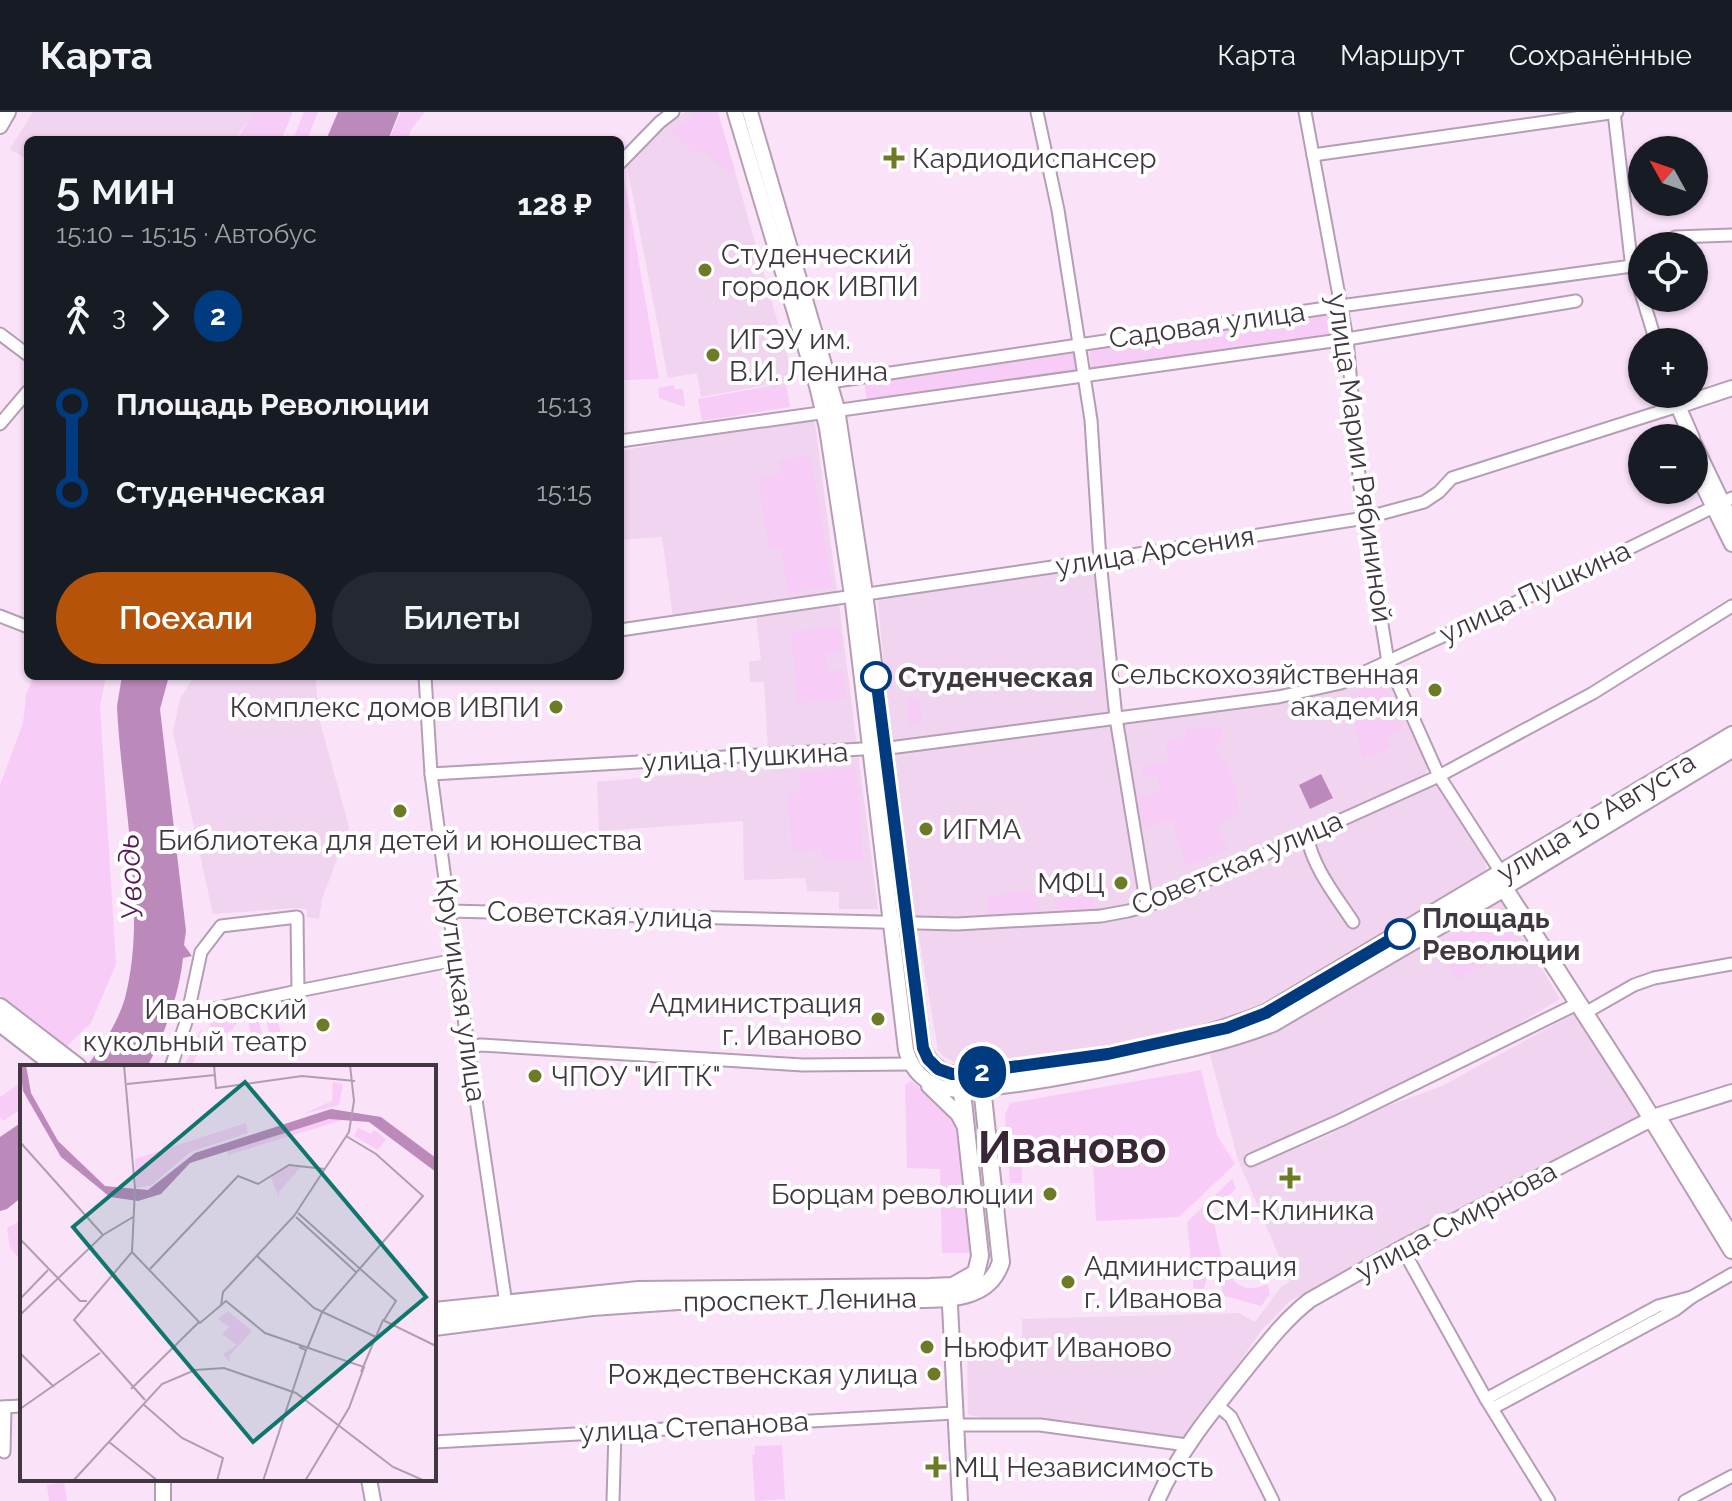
<!DOCTYPE html>
<html lang="ru">
<meta charset="utf-8">
<style>
body{margin:0;font-family:Raleway,sans-serif;background:#242831;color:#f1f3f6;height:100vh;display:flex;flex-direction:column;font-size:30px;white-space:nowrap}
*{box-sizing:border-box;margin:0}
p{font-size:26px;color:#9ea1a6}
.icon{flex:none;width:44px;height:44px;fill:none;stroke:currentColor;stroke-width:2;stroke-linecap:round;stroke-linejoin:round}
.map{position:relative;flex:1;overflow:hidden}
.drawer{position:absolute;left:24px;top:24px;width:600px;height:544px;display:flex;flex-direction:column;background:#171b24;border-radius:12px;box-shadow:0 2px 6px #0004}
.drawer>*{flex:none}
.badge{padding:0 16px;border-radius:26px;font-size:28px;line-height:52px}
.needle{width:52px;rotate:310deg}
.fabs{position:absolute;left:1628px;top:24px;display:grid;gap:16px}
.fabs a{display:grid;place-items:center;width:80px;height:80px;border-radius:50%;background:#171b24;box-shadow:0 2px 6px #0004;font-size:40px}
.map>.badge{position:absolute;translate:-50% -50%;box-shadow:0 0 0 4px #fff}
.legs{display:flex;align-items:center;gap:12px;height:88px;padding:0 32px;font-size:26px}
.legs p{margin-inline-start:auto}
.headline{display:flex;align-items:center;justify-content:space-between;height:136px;padding:0 32px}
h1{font-size:44px;font-weight:600;line-height:60px}
.primary-button{display:flex;gap:16px;margin-top:auto;padding:16px 32px}
.primary-button a{flex:1;height:92px;border-radius:48px;background:#b45309;color:#fff;font-size:32px;font-weight:600;line-height:92px;text-align:center}
.primary-button a+a{background:#242831;color:#f1f3f6}
ul{padding:0 32px;list-style:none}
li{display:flex;align-items:center;gap:28px;height:88px;font-size:30px}
li i{display:grid;place-items:center;width:12px;height:100%;margin:0 10px;background:currentColor}
li i::after{content:'';width:20px;height:20px;margin:-10px;border:6px solid;border-radius:50%;background:#171b24}
li p{margin-inline-start:auto}
li:first-child i{background:linear-gradient(#0000 50%,currentColor 0)}
li:last-child i{background:linear-gradient(currentColor 50%,#0000 0)}
header{display:flex;align-items:center;gap:48px;box-sizing:border-box;height:112px;padding:0 40px;background:#171b24;border-bottom:2px solid #363941}
header strong{font-size:38px}
nav{display:flex;gap:44px;margin-inline-start:auto;font-size:28px}
.map>svg:first-child{display:block}
.built{fill:#f1d4f0}
.green{fill:#f7ccf6}
.water{fill:#bc89bb}
.lines{fill:none;stroke-linecap:round;stroke-linejoin:round}
.minor-casing{stroke:#b59eb4;stroke-width:15}
.major-casing{stroke:#b59eb4;stroke-width:18}
.highway-casing{stroke:#b59eb4;stroke-width:20}
.minor{stroke:#fff;stroke-width:11}
.major{stroke:#fff;stroke-width:14}
.highway{stroke:#fff;stroke-width:16}
.line-1-casing{stroke:#fff;stroke-width:18}
.line-1{stroke:#003b80;stroke-width:12}
.poi-dot{fill:#6e7a26;stroke:#fff;stroke-width:3}
.stop-1-dot{fill:#fff;stroke:#003b80;stroke-width:4}
.labels{text-anchor:middle;dominant-baseline:central;stroke-width:8;stroke-linejoin:round;paint-order:stroke}
.poi-label{font-size:28px;fill:#403740;stroke:#fff;text-anchor:start}
.street-label{font-size:28px;fill:#403740;stroke:#fff}
.stop-label{font-size:28px;font-weight:bold;fill:#403740;stroke:#fff;text-anchor:start}
.water-label{font-size:30px;font-style:italic;fill:#571a58;stroke:#fff}
.town-label{font-size:44px;font-weight:bold;fill:#392738;stroke:#fff}
.inset-road{fill:none;stroke:#b09eaf;stroke-width:2}
.view{fill:#0f766e;fill-opacity:0.15;stroke:#0f766e;stroke-width:4}
.inset-edge{fill:none;stroke:#403740;stroke-width:4}
</style>
<header>
<strong>Карта</strong>
<nav><a>Карта</a><a>Маршрут</a><a>Сохранённые</a></nav>
</header>
<div class="map">
<svg width="1732" height="1389" viewBox="0 0 1732 1389">
<rect width="100%" height="100%" fill="#fae2f9"/>
<g class="built">
<path d="M33 0H255L234 28H28V48L10 37Z"/>
<path d="M686 0H718L794 268 701 285 697 261 668 266 627 54 665 13Z"/>
<path d="M814 304 841 508 878 797H839V780L807 779 805 766 744 768 743 709 599 719 597 670 769 654 764 570H750L749 550 761 548 755 493 673 505 662 425 620 428V339Z"/>
<path d="M1098 452 1117 605 892 635 877 482Z"/>
<path d="M1386 553 1429 653 1424 667 1145 791 1099 800 991 808 918 805 913 802 892 637 1344 577 1379 560Z"/>
<path d="M194 564H315L320 610 349 715 322 787 319 807 307 805V797L297 796 213 802 173 620 180 587Z"/>
<path d="M1430 673 1441 676 1473 720 1469 723 1484 746 1486 755 1483 766 1263 895 1121 935 963 955 943 944 938 938 918 819 1102 809 1233 762Z"/>
<path d="M1500 787 1560 887 1436 961 1248 1042 1245 1051 1254 1054 1322 1026 1385 995 1442 974 1574 902 1644 1002 1290 1189 1261 1219 1185 1329 1085 1319 968 1303 967 1229H1022V1207L1239 1201 1255 1210 1281 1175 1290 1170 1238 1048 1210 943Z"/>
</g>
<g class="green">
<path d="M255 0H293L281 28H236Z"/>
<path d="M304 0H318L307 28H293Z"/>
<path d="M401 0H425L412 16 407 28H389Z"/>
<path d="M694 0H717L735 58 728 60 702 37 696 42 671 20 696 4Z"/>
<path d="M624 65 659 267 620 268V70Z"/>
<path d="M1338 197 1340 222 1091 258 1089 233Z"/>
<path d="M1080 237 1081 261 867 289 864 267Z"/>
<path d="M786 271 790 295 702 309 698 287Z"/>
<path d="M674 273 675 277H683L685 295 659 286 658 276Z"/>
<path d="M811 343 832 474 788 481 781 436 769 437 758 366 781 362 779 348Z"/>
<path d="M839 515 842 540 825 541 827 559 843 558 846 586 798 591 791 520Z"/>
<path d="M34 564H106L100 593 116 852 91 911 66 935 0 883V673L23 611 26 583Z"/>
<path d="M1383 568 1403 617 1386 625 1391 636 1363 647 1349 584Z"/>
<path d="M920 586 922 612 909 613 908 587Z"/>
<path d="M1220 614 1223 629 1215 632 1220 648 1227 646 1240 700 1217 713 1227 737 1187 754 1172 708 1142 716 1137 685 1160 680 1157 664 1144 665 1142 654 1169 650 1165 629 1186 624V618Z"/>
<path d="M856 655 863 747 823 750 822 737 792 739 788 683 801 681 800 660Z"/>
<path d="M1030 779 1038 790 1039 803 986 805 989 784Z"/>
<path d="M1093 781 1095 799 1056 803 1055 786Z"/>
<path d="M1502 795 1523 830 1456 869 1435 833Z"/>
<path d="M274 892 285 938 272 936 264 894Z"/>
<path d="M241 894 243 903 231 919 214 925 209 910 216 898Z"/>
<path d="M256 895 263 926 252 929 248 908Z"/>
<path d="M201 917 205 933 195 946 193 955H184Z"/>
<path d="M1201 958 1217 1023 1235 1052 1179 1105 1096 1109 1093 1047 1022 1052V1071H1010L1005 1003 1010 991Z"/>
<path d="M911 969 955 1004 963 1018 972 1141H942L940 1057 907 1056 905 973Z"/>
<path d="M22 970V996L3 1009 0 1005V985Z"/>
<path d="M1232 1067 1236 1076 1231 1082 1211 1089C1217 1119 1220 1195 1267 1172L1270 1182 1261 1194 1222 1183 1221 1167 1206 1168 1202 1185H1197L1194 1180 1187 1110Z"/>
<path d="M22 1108V1155H20L18 1145 10 1136 7 1116Z"/>
<path d="M782 1333 785 1387 755 1389 752 1343 755 1342V1334Z"/>
<path d="M64 1370 67 1389H49L47 1373Z"/>
</g>
<g class="water">
<path d="M338 0H399L388 28H326Z"/>
<path d="M122 564H169L160 597 186 819 184 833 192 844 183 846C179 883 165 922 147 955H86C102 935 118 910 125 886 148 798 121 685 117 594Z"/>
<path d="M1321 662 1333 686 1310 697 1299 673Z"/>
<path d="M22 1010V1085L7 1097 0 1099V1025Z"/>
</g>
<g class="lines">
<g class="minor-casing">
<g id="minor">
<path d="M1037 0 1058 98 1091 308 1100 448 1116 606 1147 794"/>
<path d="M1305 0 1347 227 1360 375 1388 550 1439 664 1504 765"/>
<path d="M1614 0 1631 148 1656 230"/>
<path d="M1313 43 1617 0"/>
<path d="M620 51 660 10 673 0"/>
<path d="M1675 125 1732 123"/>
<path d="M0 222 28 243"/>
<path d="M830 270 1333 195 1632 154"/>
<path d="M0 312 28 279"/>
<path d="M620 329 1347 227 1576 189"/>
<path d="M0 504 28 515"/>
<path d="M620 518 1100 448 1365 406 1424 390 1439 380 1452 366 1678 294 1674 282"/>
<path d="M425 564 431 662 457 858 506 1192"/>
<path d="M431 662 897 635 1278 585 1341 571 1556 472 1732 386"/>
<path d="M1307 724C1313 756 1336 784 1353 810"/>
<path d="M449 799 957 812 1101 804 1128 799 1147 794 1230 758 1439 664 1593 581 1732 494"/>
<path d="M298 879 455 848"/>
<path d="M1592 897 1634 873 1654 866 1732 852"/>
<path d="M469 935 481 933 803 953 910 952"/>
<path d="M171 955 186 910 201 840 221 814 297 805 298 879 189 902"/>
<path d="M1659 1003 1732 1121"/>
<path d="M1251 1048 1341 1008 1577 892"/>
<path d="M1402 1136 1486 1287 1549 1389"/>
<path d="M1486 1287 1658 1194 1692 1185"/>
<path d="M1217 1293 1231 1305 1273 1389"/>
<path d="M1 1295 22 1294"/>
<path d="M1493 1296 1675 1198 1692 1185 1732 1162"/>
<path d="M955 1313H1040L1187 1333"/>
<path d="M434 1330 954 1301"/>
<path d="M4 1340 5 1295"/>
<path d="M613 1389 615 1320"/>
<path d="M1685 1389 1732 1364"/>
</g>
</g>
<g class="major-casing">
<g id="major">
<path d="M735 0 817 274 827 316 852 483 906 938C913 964 934 979 962 978"/>
<path d="M750 0 837 297 865 481 923 936C930 952 941 962 960 962"/>
<path d="M0 14 8 0"/>
<path d="M1692 326 1678 294 1732 276"/>
<path d="M1694 332 1732 411"/>
<path d="M1696 359 1732 432"/>
<path d="M1504 776 1732 638"/>
<path d="M929 974 958 1002 965 1015"/>
<path d="M949 1174 960 1389"/>
<path d="M163 1367V1389"/>
<path d="M369 1367 373 1389"/>
<path d="M1157 1389C1178 1341 1211 1301 1243 1261 1264 1235 1284 1208 1310 1188L1402 1136 1659 1003 1732 980"/>
</g>
</g>
<g class="highway-casing">
<g id="highway">
<path d="M0 895 78 955"/>
<path d="M0 911 57 955"/>
<path d="M962 978C1029 971 1096 959 1161 943 1199 934 1236 926 1273 911L1504 776 1638 984 1732 1138"/>
<path d="M434 1199 639 1178 930 1175 953 1174 976 1161 980 1144 960 962C1057 952 1177 938 1266 901L1732 623"/>
<path d="M434 1215 592 1195 678 1189 924 1187C955 1186 990 1185 1001 1150L981 966"/>
</g>
</g>
<use href="#minor" class="minor"/>
<use href="#major" class="major"/>
<use href="#highway" class="highway"/>
</g>
<g class="lines">
<g class="line-1-casing">
<path id="line-1" d="M876 565 923 936 928 947 938 957 952 962H960L1108 942 1227 916 1266 901 1400 822"/>
</g>
<use href="#line-1" class="line-1"/>
</g>
<g class="poi-dot">
<path d="M890 34h8v8h8v8h-8v8h-8v-8h-8v-8h8z"/>
<circle cx="705" cy="158" r="8"/>
<circle cx="713" cy="243" r="8"/>
<circle cx="1435" cy="578" r="8"/>
<circle cx="556" cy="595" r="8"/>
<circle cx="400" cy="699" r="8"/>
<circle cx="926" cy="717" r="8"/>
<circle cx="1121" cy="771" r="8"/>
<circle cx="878" cy="907" r="8"/>
<circle cx="323" cy="913" r="8"/>
<circle cx="535" cy="964" r="8"/>
<path d="M1286 1054h8v8h8v8h-8v8h-8v-8h-8v-8h8z"/>
<circle cx="1050" cy="1082" r="8"/>
<circle cx="1068" cy="1170" r="8"/>
<circle cx="927" cy="1235" r="8"/>
<circle cx="934" cy="1262" r="8"/>
<path d="M932 1343h8v8h8v8h-8v8h-8v-8h-8v-8h8z"/>
</g>
<g class="stop-1-dot">
<circle cx="876" cy="565" r="14"/>
<circle cx="1400" cy="822" r="14"/>
</g>
<g class="labels">
<g class="poi-label">
<text x="912" y="46">Кардиодиспансер</text>
<text x="721" y="142">Студенческий<tspan x="721" dy="32">городок ИВПИ</tspan></text>
<text x="729" y="227">ИГЭУ им.<tspan x="729" dy="32">В.И. Ленина</tspan></text>
<text x="1419" y="562" text-anchor="end">Сельскохозяйственная<tspan x="1419" dy="32">академия</tspan></text>
<text x="540" y="595" text-anchor="end">Комплекс домов ИВПИ</text>
<text x="942" y="717">ИГМА</text>
<text x="400" y="728" text-anchor="middle">Библиотека для детей и юношества</text>
<text x="1105" y="771" text-anchor="end">МФЦ</text>
<text x="862" y="891" text-anchor="end">Администрация<tspan x="862" dy="32">г. Иваново</tspan></text>
<text x="307" y="897" text-anchor="end">Ивановский<tspan x="307" dy="32">кукольный театр</tspan></text>
<text x="551" y="964">ЧПОУ "ИГТК"</text>
<text x="1034" y="1082" text-anchor="end">Борцам революции</text>
<text x="1290" y="1098" text-anchor="middle">СМ-Клиника</text>
<text x="1084" y="1154">Администрация<tspan x="1084" dy="32">г. Иванова</tspan></text>
<text x="943" y="1235">Ньюфит Иваново</text>
<text x="918" y="1262" text-anchor="end">Рождественская улица</text>
<text x="954" y="1355">МЦ Независимость</text>
</g>
<g class="street-label">
<text transform="translate(1207 213) rotate(-8)">Садовая улица</text>
<text transform="translate(1360 346) rotate(82)">улица Марии Рябининой</text>
<text transform="translate(1155 439) rotate(-9)">улица Арсения</text>
<text transform="translate(1535 480) rotate(-25)">улица Пушкина</text>
<text transform="translate(745 645) rotate(-3)">улица Пушкина</text>
<text transform="translate(1596 705) rotate(-31)">улица 10 Августа</text>
<text transform="translate(1237 751) rotate(-23)">Советская улица</text>
<text transform="translate(600 803) rotate(2)">Советская улица</text>
<text transform="translate(461 878) rotate(82)">Крутицкая улица</text>
<text transform="translate(1456 1109) rotate(-28)">улица Смирнова</text>
<text transform="translate(800 1188) rotate(-1)">проспект Ленина</text>
<text transform="translate(694 1315) rotate(-3)">улица Степанова</text>
</g>
<g class="stop-label">
<text x="898" y="565">Студенческая</text>
<text x="1422" y="806">Площадь<tspan x="1422" dy="32">Революции</tspan></text>
</g>
<g class="water-label">
<text transform="translate(130 765) rotate(-93)">Уводь</text>
</g>
<g class="town-label">
<text x="1072" y="1035">Иваново</text>
</g>
</g>
<g transform="translate(20 953)">
<rect width="416" height="416" fill="#fae2f9"/>
<path d="M313 17 323 19 319 40 283 49 312 36ZM329 53 208 90 207 86 308 54ZM226 58 228 68 170 87 132 120 116 123 115 94ZM338 63 351 69 354 65 366 74 358 85 334 71ZM282 101 259 127V132L251 113 265 102ZM208 246 232 266 209 291 211 298 203 289 217 280 202 269 209 262 198 254Z" fill="#f7ccf6"/>
<path d="M0 0H6L11 28 38 76 85 121 128 125 175 88 311 44 361 52 416 93V107L349 57 309 54 170 98 141 129 118 136 90 132 41 92 3 26Z" fill="#bc89bb"/>
<path class="inset-road" d="M104 0 115 123 112 187 180 258 206 236 245 268 344 302 329 343 285 416M194 0 196 23 282 11 335 16M107 19 195 10M0 77 83 170M278 148 376 236 364 255M276 152 337 208M0 174 60 236H67M112 187 54 255 125 335M237 191 294 243 356 272M130 204 218 111 238 119 269 100 305 104M0 234 28 205M201 241 203 227 274 151 329 67 334 36 330 0M0 250 83 170 113 152M287 284 302 247 403 131 356 89 326 71M0 288 34 322M341 307 363 255 416 281M111 324 179 257M123 339 162 373 203 393 197 416M0 344 80 288M89 377 138 416M53 416 142 319 175 305 204 303 276 328 373 402 405 416M243 416 286 285 279 282"/>
<path class="view" d="M225 17 406 232 233 377 53 162Z"/>
<rect width="416" height="416" class="inset-edge"/>
</g>
</svg>
<div class="fabs">
<a><svg class="needle" viewBox="-14 -14 28 28"><path d="M0-13l5 13h-10z" fill="#e53935"/><path d="M0 13l5-13h-10z" fill="#9ea1a6"/></svg></a>
<a><svg class="icon" aria-label="locate" viewBox="0 0 24 24"><circle cx="12" cy="12" r="6"/><path d="M12 2v4M12 18v4M2 12h4M18 12h4"/></svg></a>
<a>+</a>
<a>−</a>
</div>
<b class="badge" style="left:982px;top:960px;background:#003b80;color:#fff">2</b>
<section class="drawer">
<div class="headline"><div><h1>5 мин</h1><p>15:10 – 15:15 · Автобус</p></div><b>128 ₽</b></div>
<div class="legs"><svg class="icon" aria-label="walk" viewBox="0 0 24 24"><circle cx="13" cy="4" r="2"/><path d="M13 8l-2 6 4 7M11 14l-3 7M7 12l3-4h3l4 4"/></svg>3<svg class="icon" aria-label="forward" viewBox="0 0 24 24"><path d="M9 5l7 7-7 7"/></svg><b class="badge" style="background:#003b80;color:#fff">2</b></div>
<ul>
<li><i style="color:#003b80"></i><b>Площадь Революции</b><p>15:13</p></li>
<li><i style="color:#003b80"></i><b>Студенческая</b><p>15:15</p></li>
</ul>
<div class="primary-button"><a>Поехали</a><a>Билеты</a></div>
</section>
</div>
